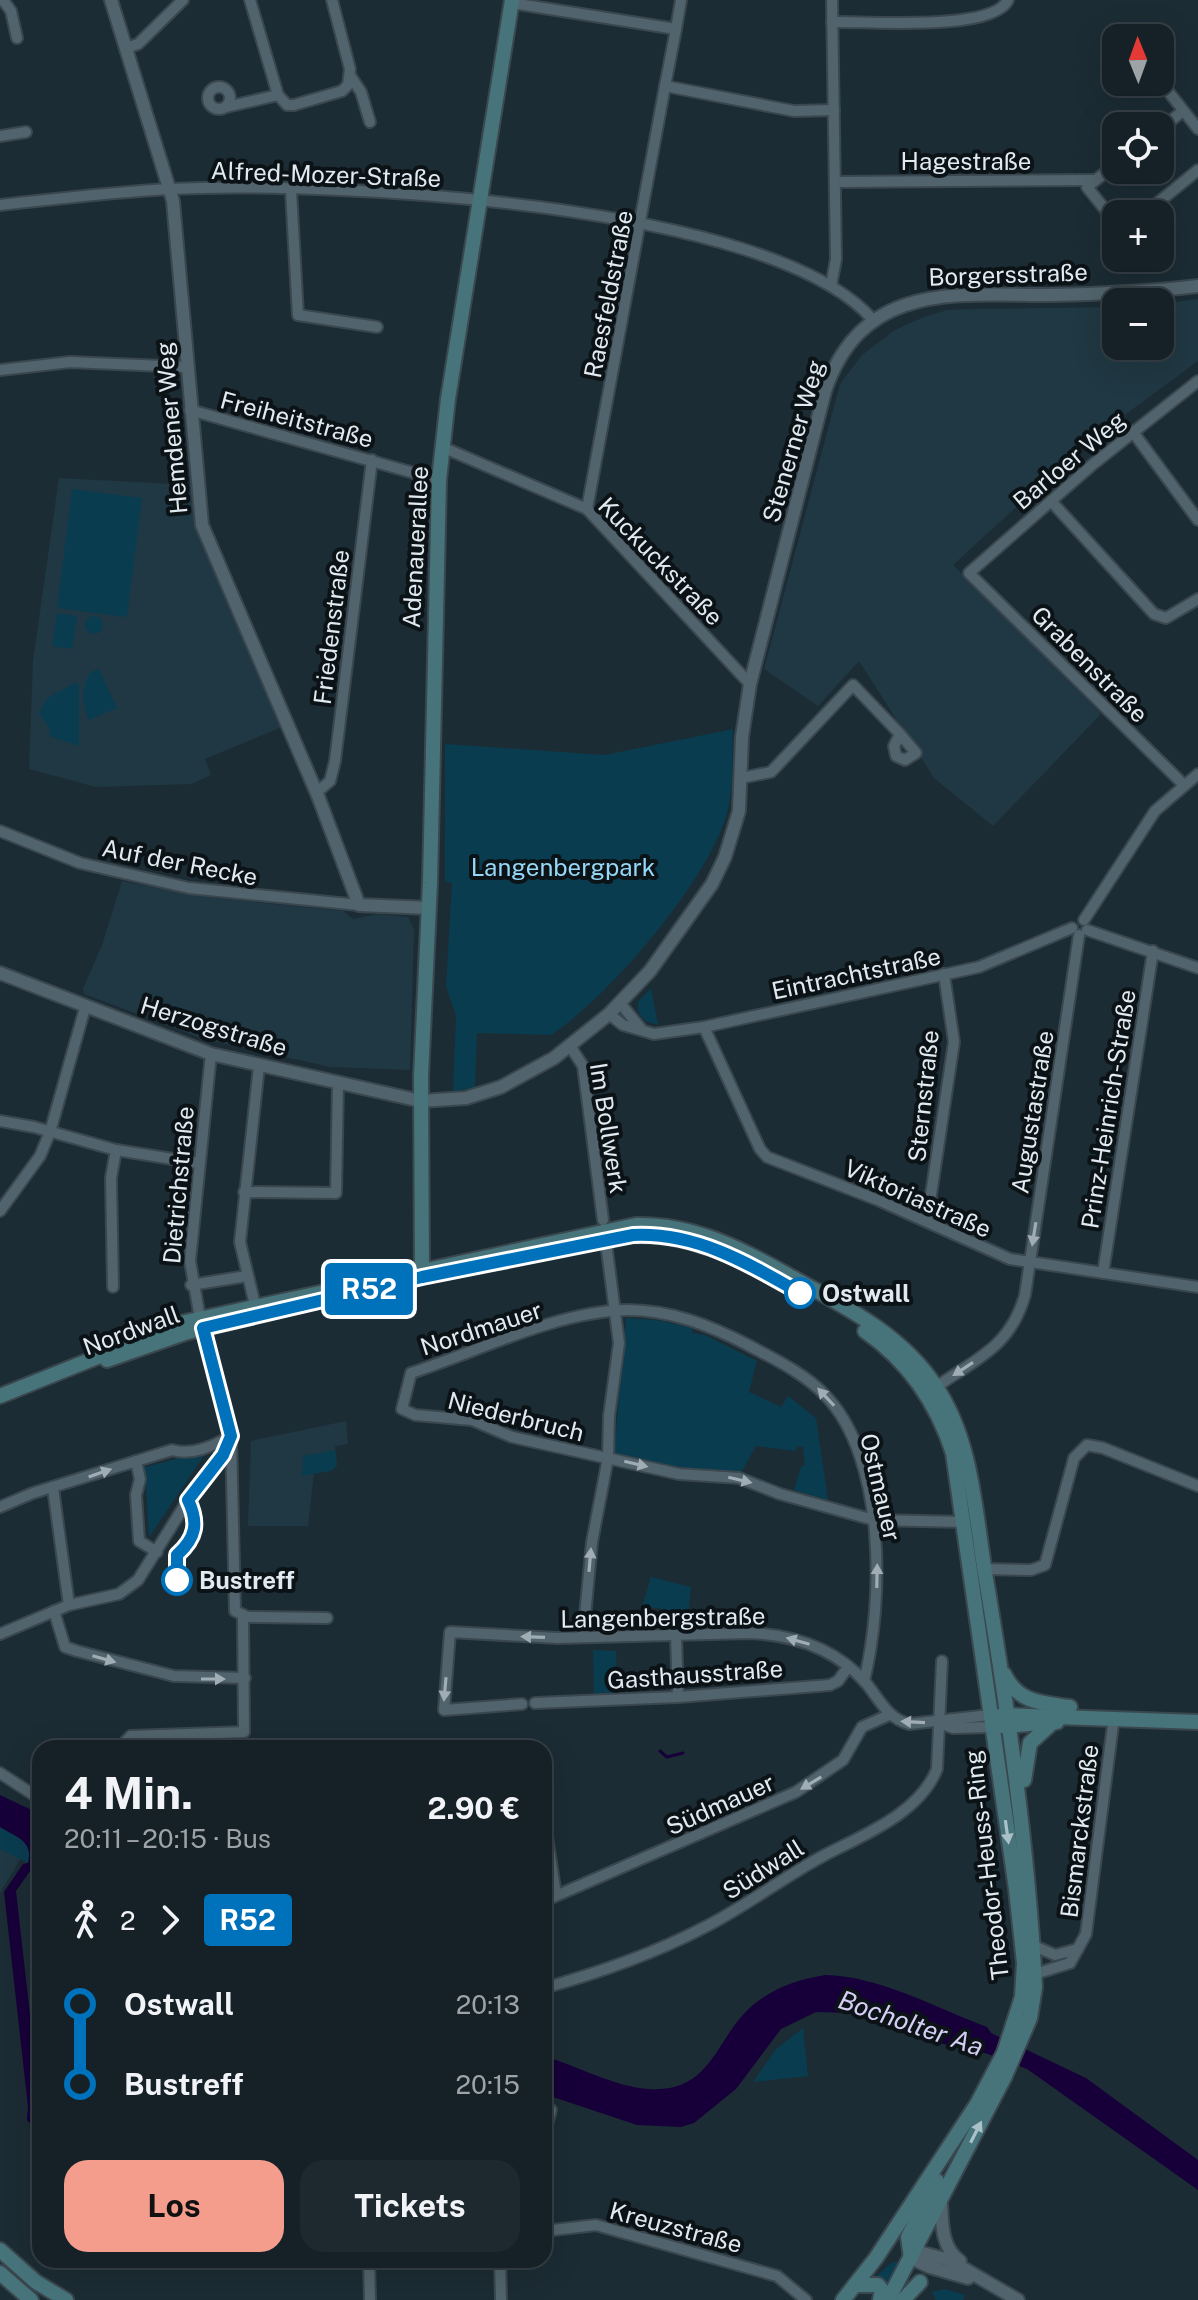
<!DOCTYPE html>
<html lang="de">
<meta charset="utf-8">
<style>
body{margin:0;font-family:"Public Sans",sans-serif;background:#1e292f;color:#f1f3f6;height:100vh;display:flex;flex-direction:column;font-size:30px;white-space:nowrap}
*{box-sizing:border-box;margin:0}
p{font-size:26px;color:#9da3a7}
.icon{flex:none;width:44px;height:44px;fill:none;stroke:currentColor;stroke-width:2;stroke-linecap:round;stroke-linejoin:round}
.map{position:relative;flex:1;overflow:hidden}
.drawer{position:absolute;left:32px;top:1740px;width:520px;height:528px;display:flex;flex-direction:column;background:#152127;border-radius:24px;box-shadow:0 8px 32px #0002,0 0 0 2px #343e44}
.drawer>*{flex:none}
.badge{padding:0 16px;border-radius:6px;font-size:28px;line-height:52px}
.needle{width:52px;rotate:359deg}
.buttons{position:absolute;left:1102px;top:24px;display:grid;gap:16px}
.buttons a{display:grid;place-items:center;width:72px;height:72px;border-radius:16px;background:#152127;box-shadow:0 8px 32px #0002,0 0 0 2px #343e44;font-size:40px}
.map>.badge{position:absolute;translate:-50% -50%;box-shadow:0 0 0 4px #fff}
.legs{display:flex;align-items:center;gap:12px;height:88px;padding:0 32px;font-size:26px}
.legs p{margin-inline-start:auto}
.headline{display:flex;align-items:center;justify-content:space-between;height:136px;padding:0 32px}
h1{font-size:44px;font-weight:700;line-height:60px}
.primary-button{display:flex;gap:16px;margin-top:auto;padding:16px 32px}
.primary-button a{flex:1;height:92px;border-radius:24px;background:#f49d8d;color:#111;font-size:32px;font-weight:700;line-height:92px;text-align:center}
.primary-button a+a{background:#1e292f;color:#f1f3f6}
ul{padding:0 32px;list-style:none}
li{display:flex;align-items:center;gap:28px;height:80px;font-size:30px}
li i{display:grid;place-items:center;width:12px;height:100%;margin:0 10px;background:currentColor}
li i::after{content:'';width:20px;height:20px;margin:-10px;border:6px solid;border-radius:50%;background:#152127}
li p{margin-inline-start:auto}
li:first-child i{background:linear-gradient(#0000 50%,currentColor 0)}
li:last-child i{background:linear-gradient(currentColor 50%,#0000 0)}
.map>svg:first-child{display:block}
.built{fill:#203843}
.green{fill:#0a3c4f}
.water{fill:#170039}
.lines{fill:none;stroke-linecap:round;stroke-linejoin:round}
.stream{stroke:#170039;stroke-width:3}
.minor-casing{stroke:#3a474e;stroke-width:14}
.tertiary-casing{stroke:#3a474e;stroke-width:16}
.secondary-casing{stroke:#3a474e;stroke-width:18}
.minor{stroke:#51636c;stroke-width:10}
.tertiary{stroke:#51636c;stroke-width:12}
.secondary{stroke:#47747b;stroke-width:14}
.oneway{fill:#a0adb5}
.oneway2{fill:#aac1c7}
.line-1-casing{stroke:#fff;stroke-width:18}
.line-1{stroke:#0072bc;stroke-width:12}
.stop-1-dot{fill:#fff;stroke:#0072bc;stroke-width:4}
.labels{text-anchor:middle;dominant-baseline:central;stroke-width:8;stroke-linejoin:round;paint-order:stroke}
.street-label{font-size:24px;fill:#e0eaf0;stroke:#0c1317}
.park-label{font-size:24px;fill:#95d7f7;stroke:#0c1317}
.stop-label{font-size:24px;font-weight:bold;fill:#e0eaf0;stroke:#0c1317;text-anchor:start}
.water-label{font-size:26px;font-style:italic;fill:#d5cdf4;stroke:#0c1317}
</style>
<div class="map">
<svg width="1198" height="2300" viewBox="0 0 1198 2300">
<rect width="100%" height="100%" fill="#1c2c34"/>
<g class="built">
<path d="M1198 299V361L1084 445 953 565 1101 714 993 826 934 778 859 661 818 706 764 669 840 384 862 355 895 330 924 317 947 310 977 309 1116 307V346H1160V304Z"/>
<path d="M59 478 191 485 197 528 282 727 205 759 211 775 191 784 96 787 29 769 33 661Z"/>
<path d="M122 881 206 897 343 911 353 919 379 914 408 917 414 929 410 1070 331 1067 204 1039 84 994 83 989 102 945Z"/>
<path d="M346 1421 348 1444 335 1446 337 1465 331 1471 314 1472 308 1526H248L251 1441Z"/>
<path d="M0 1837 22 1856 0 1893Z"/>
</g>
<g class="green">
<path d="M72 489 142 498 127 617 57 608Z"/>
<path d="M57 613 77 616 72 649 52 646Z"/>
<circle cx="94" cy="625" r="9"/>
<path d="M99 669 117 708 89 720C82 705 80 687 91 672Z"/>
<path d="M74 683 79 684V746L49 736 50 729 39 714 46 699Z"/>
<path d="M733 729C732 755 734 784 728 809 713 876 608 998 551 1035L477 1033 475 1088 453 1091 456 1016 446 986 452 883 445 881V744L605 755Z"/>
<path d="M651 988 658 1025 645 1021 638 1012V1002Z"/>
<path d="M626 1318 657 1320 693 1328 692 1333 705 1335 757 1361 749 1392 781 1407 788 1396 816 1418 828 1500 794 1490 801 1467 805 1465 803 1447 797 1446 796 1451 756 1446 739 1476 703 1473 614 1453Z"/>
<path d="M335 1450 337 1465 331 1471 302 1476 303 1456Z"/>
<path d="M207 1451 149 1537 145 1467Z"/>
<path d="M651 1577 691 1587 687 1627 664 1628V1613L660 1608 642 1607Z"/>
<path d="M593 1650 616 1651 617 1693 594 1694Z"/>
<path d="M0 1827C17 1837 34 1841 28 1863L0 1849Z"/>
<path d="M803 2028 808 2076 753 2082 776 2049Z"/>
<path d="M893 2262H900L891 2285 876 2276Z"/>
<path d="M945 2289 965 2295 963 2300H936L932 2292Z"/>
</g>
<g class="water">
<path d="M0 1795 40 1814V1870L30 1871 16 1891 40 2103V2135L27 2120 28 2107 4 1892 23 1864 28 1863C34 1841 16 1837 0 1827Z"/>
<path d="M825 1975C880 1976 936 2008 987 2027L991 2033 1086 2078 1198 2160V2190L1027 2069 988 2054 916 2038 848 2013 816 2012 781 2029 736 2089 694 2123 681 2127 637 2125 544 2094V2056C577 2066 615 2087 649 2089 713 2093 715 2037 753 2005 775 1987 797 1980 825 1975Z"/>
</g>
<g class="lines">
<path class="stream" d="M660 1751 667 1757 683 1753"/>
<g class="minor-casing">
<g id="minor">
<path d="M3 0 11 11 17 38"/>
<path d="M250 0 278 95 287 105H294L342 91 348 85 350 69 332 0"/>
<path d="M512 3 676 29 665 86 794 111 834 110"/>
<path d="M832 22C867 21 992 32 1008 0"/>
<path d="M676 29 681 0"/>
<path d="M126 48 138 44 183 0"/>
<path d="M351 77 361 92 370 122"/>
<path d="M1160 81 1198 129"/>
<circle cx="219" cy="98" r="11"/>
<path d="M226 107 278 95"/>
<path d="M1160 129 1183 111"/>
<path d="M0 136 26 132"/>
<path d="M1116 164 1087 187 1116 223"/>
<path d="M835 182 1096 180"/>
<path d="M291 191 298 315 377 327"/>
<path d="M0 205C56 199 113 192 169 189 323 181 772 202 873 320"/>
<path d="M1144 214 1198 170"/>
<path d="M831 286 836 259 832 0"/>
<path d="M0 370 70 362 186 367"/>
<path d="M190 410 439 480"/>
<path d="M1133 432 1198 520"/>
<path d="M442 447 587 509 750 684"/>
<path d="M1051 501 1154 614 1166 618 1198 599"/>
<path d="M587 509 665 86"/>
<path d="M741 778 771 772 853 685 900 734 894 746 896 756 905 760 916 753 900 734"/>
<path d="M1183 784 969 573 1092 465 1198 381"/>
<path d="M317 792 330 781 335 761 372 460"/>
<path d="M0 831 80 863 189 888 359 905"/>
<path d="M1084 920 1155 811 1198 774"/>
<path d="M1087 930 1198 968"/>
<path d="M620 1003 642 1030"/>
<path d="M609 1014 623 1025 654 1034 704 1027 979 967 1072 928"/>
<path d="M704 1027 760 1149 767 1157 878 1200 1010 1259 1198 1287"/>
<path d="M570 1046 583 1066 603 1220"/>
<path d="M0 1121 34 1127 116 1150 198 1163"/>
<path d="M244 1192 336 1193 338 1083"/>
<path d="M0 1211 40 1156 50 1132 85 1008"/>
<path d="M927 1221 954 1042 944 974"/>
<path d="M1103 1273 1153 951"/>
<path d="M191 1285 247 1276"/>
<path d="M113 1287 111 1178 116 1150"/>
<path d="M255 1305 240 1242 259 1066"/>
<path d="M200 1318 190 1261 211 1054"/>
<path d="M203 1328 231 1436 235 1611 248 1617 327 1618"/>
<path d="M932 1390C974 1359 1010 1349 1025 1295L1079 935"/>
<path d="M136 1461 140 1479 136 1495 139 1541 157 1552"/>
<path d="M53 1488 69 1605"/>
<path d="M0 1507 33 1493 172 1450C192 1456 213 1446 231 1436"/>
<path d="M984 1569 1031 1570 1045 1565 1074 1458 1087 1445 1103 1448 1198 1486"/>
<path d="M54 1611 65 1647 77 1651 174 1676 245 1678"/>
<path d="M0 1634 69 1605 119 1594 138 1580 188 1500 223 1455 230 1438"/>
<path d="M676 1635 678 1697"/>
<path d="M583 1637 592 1542 608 1458 609 1416 619 1343 605 1235"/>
<path d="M864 1681C884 1601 886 1458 825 1395 804 1373 774 1359 748 1345 709 1325 671 1310 627 1310 558 1311 476 1352 411 1373L402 1409 415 1415 472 1420 512 1437 679 1474 739 1478 780 1494 874 1520 965 1522"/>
<path d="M535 1703 678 1697 830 1685 838 1681 848 1667"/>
<path d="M522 1704 444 1710 450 1632 557 1638 750 1633C794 1635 836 1649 866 1683 880 1700 887 1718 909 1724L990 1715"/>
<path d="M940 1723 953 1728 992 1727"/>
<path d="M131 1736 244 1732 243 1616"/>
<path d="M137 1738 154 1748"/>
<path d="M119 1748 131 1736"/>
<path d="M0 1773 40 1799"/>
<path d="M544 1817 556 1895"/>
<path d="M544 1901 796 1792 843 1760 862 1727 889 1715"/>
<path d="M1032 1945 1055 1955 1078 1949"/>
<path d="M1035 1974 1070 1963 1086 1934 1114 1717"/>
<path d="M544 1988C598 1973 653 1954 703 1928 745 1907 782 1878 823 1856 863 1835 919 1814 937 1769L942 1661"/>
<path d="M544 2134 551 2110"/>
<path d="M544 2231 596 2225 777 2276 806 2300"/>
<path d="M369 2260 370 2300"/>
<path d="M500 2260 501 2300"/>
</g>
</g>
<g class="tertiary-casing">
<g id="tertiary">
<path d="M111 0 173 201 202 525 318 796 359 905 429 908"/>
<path d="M0 973 211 1054 421 1101 466 1098 501 1087 554 1058 609 1014 650 971 712 884 725 857 739 811 742 737 750 684 825 391C862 281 956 295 1051 295 1100 294 1149 292 1198 286"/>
<path d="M941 2201C942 2222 941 2248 960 2261"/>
<path d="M915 2251 949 2260 1018 2300"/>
<path d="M911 2258 930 2267 968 2278"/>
</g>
</g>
<g class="secondary-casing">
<g id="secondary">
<path d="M596 1240C656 1227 707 1242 760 1270"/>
<path d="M422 1277 421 1076 430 883 439 480 448 399 512 0"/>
<path d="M107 1360 188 1332 326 1299"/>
<path d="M0 1396 185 1322 636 1225C693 1224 740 1248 788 1275 842 1305 902 1334 936 1387 972 1440 975 1512 985 1573 1008 1710 1028 1848 1035 1987L1030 2018 1005 2076 888 2300"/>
<path d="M1004 1674C1018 1703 1042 1703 1070 1707"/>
<path d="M1002 1715 1198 1722"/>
<path d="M1002 1726 1057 1722"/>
<path d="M1024 1780 1030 1743 1052 1723"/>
<path d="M0 2250 36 2282 66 2300"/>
<path d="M911 2258 908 2237 937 2181"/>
<path d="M0 2273 31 2300"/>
<path d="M855 2285H878L882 2290 880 2300"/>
<path d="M843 2300 876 2258 977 2104 1004 2053 1022 1997 1024 1963 1016 1889 953 1453C937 1403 908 1361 865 1331"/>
<path d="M903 2300 920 2282"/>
</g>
</g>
<use href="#minor" class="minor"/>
<use href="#tertiary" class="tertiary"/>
<use href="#secondary" class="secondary"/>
</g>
<defs><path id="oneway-solid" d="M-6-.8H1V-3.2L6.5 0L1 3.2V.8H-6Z" transform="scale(2)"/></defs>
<g class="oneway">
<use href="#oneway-solid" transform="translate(1034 1234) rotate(99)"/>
<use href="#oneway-solid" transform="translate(963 1369) rotate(147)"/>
<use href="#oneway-solid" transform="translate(826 1397) rotate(-133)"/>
<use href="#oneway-solid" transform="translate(636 1464) rotate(13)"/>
<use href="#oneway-solid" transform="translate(100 1473) rotate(-19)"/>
<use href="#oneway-solid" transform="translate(740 1480) rotate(13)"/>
<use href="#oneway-solid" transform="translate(590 1560) rotate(-85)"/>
<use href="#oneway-solid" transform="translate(877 1576) rotate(-89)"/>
<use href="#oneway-solid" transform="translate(533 1637) rotate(-178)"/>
<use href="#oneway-solid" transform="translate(798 1641) rotate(-164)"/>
<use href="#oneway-solid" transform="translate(104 1659) rotate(16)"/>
<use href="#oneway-solid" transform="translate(213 1679)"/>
<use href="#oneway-solid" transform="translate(445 1689) rotate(95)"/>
<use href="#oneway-solid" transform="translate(913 1722) rotate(-177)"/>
<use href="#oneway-solid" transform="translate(811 1783) rotate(149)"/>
</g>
<g class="oneway2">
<use href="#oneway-solid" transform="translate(1007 1832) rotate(82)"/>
<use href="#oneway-solid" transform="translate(976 2132) rotate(-63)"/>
</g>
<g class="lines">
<g class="line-1-casing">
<path id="line-1" d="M177 1580V1555C196 1538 199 1523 188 1500L223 1455 231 1436 203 1328 422 1277 633 1235C696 1232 748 1263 800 1293"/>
</g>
<use href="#line-1" class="line-1"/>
</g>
<g class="stop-1-dot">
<circle cx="800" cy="1293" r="14"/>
<circle cx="177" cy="1580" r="14"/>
</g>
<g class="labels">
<g class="street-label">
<text x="966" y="161">Hagestraße</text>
<text transform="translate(326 174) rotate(2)">Alfred-Mozer-Straße</text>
<text transform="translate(1008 274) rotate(-2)">Borgersstraße</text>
<text transform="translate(608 294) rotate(-79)">Raesfeldstraße</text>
<text transform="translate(297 419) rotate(15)">Freiheitstraße</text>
<text transform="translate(171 428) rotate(-95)">Hemdener Weg</text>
<text transform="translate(793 441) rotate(-74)">Stenerner Weg</text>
<text transform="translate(1069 460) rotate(-40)">Barloer Weg</text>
<text transform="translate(415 547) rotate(-87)">Adenauerallee</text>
<text transform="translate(661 561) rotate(46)">Kuckuckstraße</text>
<text transform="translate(331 627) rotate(-83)">Friedenstraße</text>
<text transform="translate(1090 664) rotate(45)">Grabenstraße</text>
<text transform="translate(180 862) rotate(11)">Auf der Recke</text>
<text transform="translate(856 973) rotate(-12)">Eintrachtstraße</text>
<text transform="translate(214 1026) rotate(17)">Herzogstraße</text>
<text transform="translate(923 1096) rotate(-84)">Sternstraße</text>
<text transform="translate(1108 1109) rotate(-81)">Prinz-Heinrich-Straße</text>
<text transform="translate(1032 1112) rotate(-81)">Augustastraße</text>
<text transform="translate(609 1128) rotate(81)">Im Bollwerk</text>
<text transform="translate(178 1185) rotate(-85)">Dietrichstraße</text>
<text transform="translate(918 1198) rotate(24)">Viktoriastraße</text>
<text transform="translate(481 1328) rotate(-18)">Nordmauer</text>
<text transform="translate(131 1330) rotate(-20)">Nordwall</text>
<text transform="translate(516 1416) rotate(14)">Niederbruch</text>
<text transform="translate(881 1487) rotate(77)">Ostmauer</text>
<text transform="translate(663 1617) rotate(-1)">Langenbergstraße</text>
<text transform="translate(695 1674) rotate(-4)">Gasthausstraße</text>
<text transform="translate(720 1804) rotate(-24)">Südmauer</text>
<text transform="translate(1079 1831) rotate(-83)">Bismarckstraße</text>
<text transform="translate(986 1865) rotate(-97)">Theodor-Heuss-Ring</text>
<text transform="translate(763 1869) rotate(-32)">Südwall</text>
<text transform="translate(676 2227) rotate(15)">Kreuzstraße</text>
</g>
<g class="park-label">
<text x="563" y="867">Langenbergpark</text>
</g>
<g class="stop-label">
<text x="822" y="1293">Ostwall</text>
<text x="199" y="1580">Bustreff</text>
</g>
<g class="water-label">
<text transform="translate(911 2023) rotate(19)">Bocholter Aa</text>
</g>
</g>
</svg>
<div class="buttons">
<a><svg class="needle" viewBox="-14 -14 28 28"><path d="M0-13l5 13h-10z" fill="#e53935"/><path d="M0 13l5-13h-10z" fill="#9da3a7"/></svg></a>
<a><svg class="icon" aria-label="locate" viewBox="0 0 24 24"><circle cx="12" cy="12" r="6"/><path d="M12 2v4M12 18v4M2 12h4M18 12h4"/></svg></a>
<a>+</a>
<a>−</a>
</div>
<b class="badge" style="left:369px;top:1289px;background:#0072bc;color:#fff">R52</b>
<section class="drawer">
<div class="headline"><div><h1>4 Min.</h1><p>20:11 – 20:15 · Bus</p></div><b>2.90 €</b></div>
<div class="legs"><svg class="icon" aria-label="walk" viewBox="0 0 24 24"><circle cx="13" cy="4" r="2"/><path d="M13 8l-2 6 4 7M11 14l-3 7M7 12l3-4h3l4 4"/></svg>2<svg class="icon" aria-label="forward" viewBox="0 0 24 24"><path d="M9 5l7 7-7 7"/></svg><b class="badge" style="background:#0072bc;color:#fff">R52</b></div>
<ul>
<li><i style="color:#0072bc"></i><b>Ostwall</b><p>20:13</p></li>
<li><i style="color:#0072bc"></i><b>Bustreff</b><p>20:15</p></li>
</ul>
<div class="primary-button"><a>Los</a><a>Tickets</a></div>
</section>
</div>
